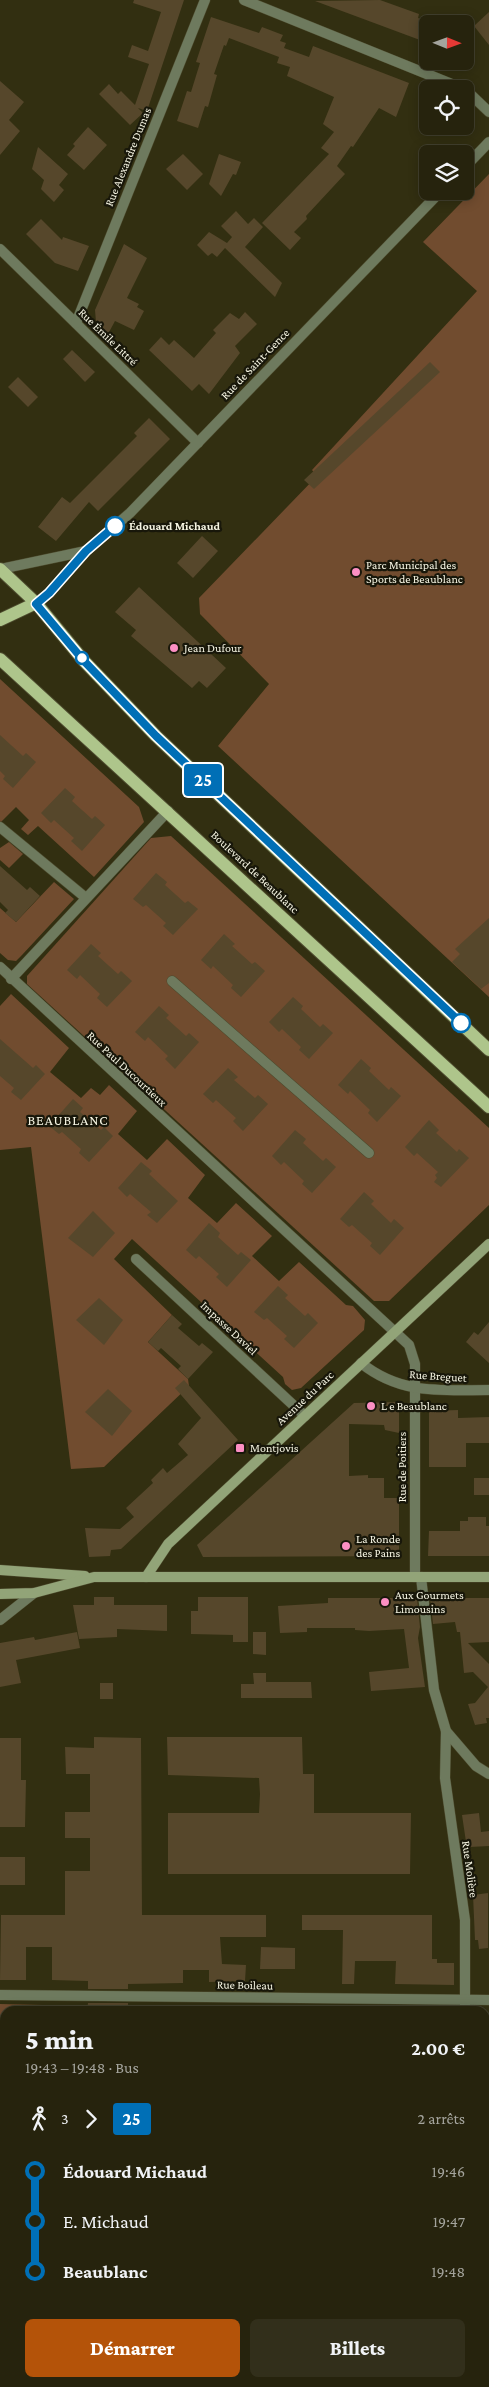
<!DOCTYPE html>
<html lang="fr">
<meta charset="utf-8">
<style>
body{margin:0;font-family:"Crimson Pro",serif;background:#322f1b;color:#f1f3f6;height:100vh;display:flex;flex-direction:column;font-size:19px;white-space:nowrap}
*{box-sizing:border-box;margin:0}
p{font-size:16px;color:#a4a49d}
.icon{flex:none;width:28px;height:28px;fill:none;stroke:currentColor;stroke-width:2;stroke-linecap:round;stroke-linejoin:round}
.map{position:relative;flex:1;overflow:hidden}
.drawer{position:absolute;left:0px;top:2006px;width:490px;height:381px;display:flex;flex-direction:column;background:#26230d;border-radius:15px 15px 0 0;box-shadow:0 2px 12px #0003,0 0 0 1px #42402e}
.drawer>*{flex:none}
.badge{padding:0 10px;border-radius:4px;font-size:18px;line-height:32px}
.needle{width:32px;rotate:91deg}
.controls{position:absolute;left:419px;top:15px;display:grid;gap:10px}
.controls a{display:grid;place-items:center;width:55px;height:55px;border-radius:8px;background:#26230d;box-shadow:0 2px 12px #0003,0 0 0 1px #42402e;font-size:25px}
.map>.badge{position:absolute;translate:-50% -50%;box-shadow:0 0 0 2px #fff}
.legs{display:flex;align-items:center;gap:8px;height:55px;padding:0 25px;font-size:16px}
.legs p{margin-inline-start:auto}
.head{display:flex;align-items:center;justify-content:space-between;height:85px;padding:0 25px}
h1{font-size:28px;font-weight:800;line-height:38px}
.button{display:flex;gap:10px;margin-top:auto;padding:10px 25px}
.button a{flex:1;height:58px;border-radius:8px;background:#b45309;color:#fff;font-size:20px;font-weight:800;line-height:58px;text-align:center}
.button a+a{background:#322f1b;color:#f1f3f6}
ul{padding:0 25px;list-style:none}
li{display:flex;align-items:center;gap:18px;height:50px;font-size:19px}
li i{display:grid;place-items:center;width:8px;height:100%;margin:0 6px;background:currentColor}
li i::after{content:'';width:12px;height:12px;margin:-6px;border:4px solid;border-radius:50%;background:#26230d}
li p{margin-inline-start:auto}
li:first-child i{background:linear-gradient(#0000 50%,currentColor 0)}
li:last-child i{background:linear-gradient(currentColor 50%,#0000 0)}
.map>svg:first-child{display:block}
.green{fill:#714c2f}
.building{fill:#56472b}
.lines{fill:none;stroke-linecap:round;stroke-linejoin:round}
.minor-casing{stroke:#4d4b2e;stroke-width:11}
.tertiary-casing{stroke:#4d4b2e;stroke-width:11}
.secondary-casing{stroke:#4d4b2e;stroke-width:11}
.primary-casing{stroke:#4d4b2e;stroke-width:14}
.minor{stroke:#6e7a5e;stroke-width:10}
.tertiary{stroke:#6e7a5e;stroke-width:10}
.secondary{stroke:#92a478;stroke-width:10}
.primary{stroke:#aec58b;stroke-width:12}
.line-1-casing{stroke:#fff;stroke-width:11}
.line-1{stroke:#006fb6;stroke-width:8}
.stop-1-dot{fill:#fff;stroke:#006fb6;stroke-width:2.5}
.poi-dot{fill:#fc8fc3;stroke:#18170a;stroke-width:2}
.labels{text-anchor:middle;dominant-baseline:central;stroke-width:4.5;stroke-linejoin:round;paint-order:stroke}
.street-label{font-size:12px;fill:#f6f5e3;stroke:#18170a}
.stop-label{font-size:12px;font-weight:bold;fill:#f6f5e3;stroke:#18170a;text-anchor:start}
.poi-label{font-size:12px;fill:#f6f5e3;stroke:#18170a;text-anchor:start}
.neighbourhood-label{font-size:14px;letter-spacing:1px;fill:#f6f5e3;stroke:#18170a}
</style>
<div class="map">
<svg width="489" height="2387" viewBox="0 0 489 2387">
<rect width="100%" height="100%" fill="#322f11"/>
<g class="green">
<path d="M489 174V997L218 746 269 684 200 614 199 598 317 476 312 470 477 291 423 242Z"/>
<path d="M0 679 139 807 144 822 94 877 38 826 28 835 21 829 29 820 16 807 0 823Z"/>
<path d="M171 836 489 1128V1205L389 1301H374L27 984V976L151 838Z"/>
<path d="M9 842 23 854 9 868 0 860V848Z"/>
<path d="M54 882 74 899 22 955 16 961 8 960 0 953V908L16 922Z"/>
<path d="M11 994 69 1048 50 1072 81 1098 91 1088 100 1095 109 1085 137 1111 118 1134 147 1160 167 1139 205 1175 188 1198 217 1223 236 1203 272 1236 252 1256 279 1281 299 1262 346 1305 353 1306 365 1320 364 1330 301 1388 292 1390 285 1384 283 1377 132 1239 114 1259 172 1315 148 1342 188 1379 189 1386 104 1467 71 1469 31 1147 0 1150V1006Z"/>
<path d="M0 2004 87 2006V2011H5V2145H0Z"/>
</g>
<g class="building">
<path d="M134 0H184L147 111 138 108 143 113 130 125 99 94 109 84 118 94 117 95 121 91 135 105 149 64 128 57 132 45 148 51 161 12 133 3Z"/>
<path d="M380 0 419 14 418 18 428 22V43L315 1Z"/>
<path d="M489 12V45L474 26Z"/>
<path d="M211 17 259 33 262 27 283 35 280 41 286 43 284 48 309 57 313 46 409 83 396 117 379 108 353 147 351 146 337 166 345 174 306 216 307 219 294 232 301 238 290 250 262 223 329 154 321 148 334 132 323 124 334 97 287 76 290 67 277 63 279 57 229 38 226 46 224 45 214 74 217 75 208 107 205 106 198 128 177 121 187 91 191 92 200 63 196 62Z"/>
<path d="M0 81 24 102 9 120 20 131 0 155Z"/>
<path d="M88 127 107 145 84 170 67 155 75 146 73 144Z"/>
<path d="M38 147 68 174 59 185 64 190 54 202 41 189 44 180 32 169Z"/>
<path d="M183 154 203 174 187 190 166 169Z"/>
<path d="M219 154 241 162 236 175 233 174 221 196 209 184Z"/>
<path d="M236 211 248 224 254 218 263 227 245 247 282 283 275 297 225 248 217 257 212 253 208 256 197 245 209 232 227 243 232 237 221 226Z"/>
<path d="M41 219 62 240 63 237 89 246 78 271 55 263 26 234Z"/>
<path d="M124 244 147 258 127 298 139 304 137 307 144 311 134 330 115 321 108 334 96 322 95 310Z"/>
<path d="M245 312 257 324 235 346 240 353 209 394 199 384 192 391 149 350 161 337 169 345 174 340 194 358 216 333 213 330 230 313 239 319Z"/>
<path d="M72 350 95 372 85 382 63 359Z"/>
<path d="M430 362 440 372 314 489 304 480Z"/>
<path d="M18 377 38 397 28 407 8 387Z"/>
<path d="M149 418 170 439 98 511 89 502 56 541 38 527 62 497 70 503 137 436 134 433Z"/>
<path d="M202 536 218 551 193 578 177 563Z"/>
<path d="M139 587 226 668 207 688 199 681 192 688 131 636 136 630 115 612Z"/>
<path d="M0 735 23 756 26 753 36 762 13 788 3 779 5 776 0 771Z"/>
<path d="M65 788 75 797 72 801 92 819 95 816 105 825 82 851 71 841 74 838 54 820 51 823 41 813Z"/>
<path d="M0 866 27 890 30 887 40 896 16 922 5 913 8 910 0 902Z"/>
<path d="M156 873 167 882 165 885 185 903 188 901 198 909 173 935 163 926 166 923 146 905 143 907 133 899Z"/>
<path d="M489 918V983L481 989 452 962 460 954 455 949Z"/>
<path d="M224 934 235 944 232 946 252 964 255 962 265 971 241 997 231 988 233 985 213 966 211 969 201 960Z"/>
<path d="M91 944 101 953 98 956 118 974 121 971 132 981 107 1007 97 998 100 994 80 975 77 979 67 970Z"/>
<path d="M293 997 303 1006 301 1009 320 1027 323 1024 333 1033 309 1059 299 1050 301 1047 282 1029 279 1032 269 1022Z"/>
<path d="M159 1006 169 1015 166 1018 186 1036 189 1033 199 1042 175 1069 165 1059 168 1056 148 1037 145 1041 135 1032Z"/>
<path d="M0 1039 33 1068 36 1065 45 1074 21 1100 11 1092 14 1088 0 1076Z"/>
<path d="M361 1059 371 1068 369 1071 389 1090 391 1087 401 1096 377 1122 368 1113 370 1110 350 1091 348 1094 338 1085Z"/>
<path d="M228 1068 238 1077 234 1080 255 1098 258 1095 268 1104 243 1131 233 1121 236 1118 216 1100 213 1103 203 1094Z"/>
<path d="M73 1099 83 1108 80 1112 101 1130 104 1127 113 1136 89 1162 79 1153 81 1149 62 1132 59 1134 49 1126Z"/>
<path d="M429 1120 439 1130 436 1133 457 1152 459 1149 469 1158 441 1187 434 1182 437 1178 435 1175 438 1172 417 1153 414 1156 405 1147Z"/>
<path d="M295 1130 306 1139 303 1143 323 1161 326 1158 336 1167 312 1193 302 1184 304 1181 284 1162 281 1165 272 1156Z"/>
<path d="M141 1162 152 1171 149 1174 178 1201 157 1223 147 1215 151 1212 130 1194 127 1197 118 1188Z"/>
<path d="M364 1192 374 1201 371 1204 391 1223 394 1219 404 1228 380 1255 370 1246 372 1243 352 1225 349 1227 340 1219Z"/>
<path d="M93 1211 115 1233 93 1257 68 1238Z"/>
<path d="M209 1223 220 1233 218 1237 238 1255 241 1252 251 1260 227 1287 216 1277 219 1274 199 1256 196 1259 186 1250Z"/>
<path d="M278 1286 288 1295 285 1298 305 1316 308 1313 318 1323 294 1348 284 1339 287 1336 267 1318 264 1320 254 1312Z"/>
<path d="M99 1298 123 1320 104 1345 76 1320Z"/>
<path d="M172 1315 182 1324 178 1328 199 1346 202 1343 213 1352 188 1379 178 1369 181 1366 161 1348 158 1351 148 1342Z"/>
<path d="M489 1322V1363L466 1342 474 1332 478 1335Z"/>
<path d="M184 1380 238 1440 121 1549 111 1550 110 1556 89 1557 85 1528 120 1529 134 1517 126 1508 153 1483 151 1480 163 1468 167 1473 188 1455 178 1444 201 1418 175 1388Z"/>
<path d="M108 1389 132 1411 112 1436 85 1412Z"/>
<path d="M399 1402V1433L385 1430 384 1425 349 1424V1476L368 1475V1478H384V1498H399V1556L203 1557 197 1545 354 1403Z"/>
<path d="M458 1410V1418L489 1417V1443H466V1467H429V1411Z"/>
<rect x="474" y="1478" width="15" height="17"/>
<path d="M468 1517H486V1526H489V1556H428L429 1531H460V1521H468Z"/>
<path d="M94 1597H114V1605H167V1631L117 1629V1637L79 1639 73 1605H94Z"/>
<path d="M198 1597H248V1642H233V1635L191 1634V1611H198Z"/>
<path d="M328 1598H417L420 1627 418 1638 425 1687 371 1691 369 1672 409 1668 404 1629 369 1631 355 1630V1628H307V1632L280 1633 278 1606 328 1603Z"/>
<path d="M430 1598H489V1642L468 1643 489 1664V1718H486L487 1723 475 1725 468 1704 475 1703 488 1687 473 1672 464 1673 460 1632H457L455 1622 433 1624Z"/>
<path d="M77 1632 80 1648 16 1660 21 1683 0 1687V1643L34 1637 35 1640Z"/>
<path d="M253 1632H266V1655L253 1654Z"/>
<path d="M253 1673H266V1682H311L312 1698H241V1684H254Z"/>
<rect x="100" y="1683" width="13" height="16"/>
<path d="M94 1737 141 1738 142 1915H266V1937H220L222 1964 246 1965 245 1981 209 1982V1970H183V1983L128 1984V1989H88V1981L52 1980V1947H26V1980H0L1 1915H65V1871H90V1838H65V1812H90V1774H66L65 1747 94 1748Z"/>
<path d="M167 1737H302L303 1774H314V1813H411L410 1874H168V1813H259L260 1794 259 1778 168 1775Z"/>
<path d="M0 1738H21V1780H26L25 1827H0Z"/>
<path d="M479 1813 481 1832 489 1831V1846L470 1847V1842H466L462 1815Z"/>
<rect x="0" y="1857" width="25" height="28"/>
<path d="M488 1893V1948L479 1949 478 1940H475L473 1895Z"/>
<path d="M302 1915H432V1959H437V1963H454V1985L395 1984 396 1961H355L354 1984H342L343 1930H302Z"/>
<path d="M261 1947 295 1948V1969H260Z"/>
<path d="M88 2003H128V2011H87Z"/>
</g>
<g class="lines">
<g class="minor-casing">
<g id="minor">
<path d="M244 0 464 89"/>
<path d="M465 89 489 112"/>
<path d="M0 249 198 443"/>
<path d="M76 323 205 0"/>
<path d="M0 827 86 898"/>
<path d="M0 967 409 1345 415 1364V1577"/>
<path d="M11 979 168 811"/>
<path d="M172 981 369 1153"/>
<path d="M136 1259 305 1416"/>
<path d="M361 1363C401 1395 441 1390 489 1390"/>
<path d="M421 1577 434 1690 446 1731 476 1766 489 1774"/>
<path d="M446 1731 445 1778 465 1920V2011"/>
<path d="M0 1995 489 2000"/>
<path d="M0 2159H5"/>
<path d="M485 2168H489"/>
<path d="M0 2343H5"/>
<path d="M485 2351H489"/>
<path d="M275 2382 276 2387"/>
</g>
</g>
<g class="tertiary-casing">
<g id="tertiary">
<path d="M465 167 489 142"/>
<path d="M0 569 86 551"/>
<path d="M36 603 49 593 86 551 130 513 441 191"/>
<path d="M0 1620 34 1593"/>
</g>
</g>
<g class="secondary-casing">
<g id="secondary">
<path d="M0 1570 85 1576"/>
<path d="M146 1577 168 1544 489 1244"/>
<path d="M0 1594 34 1593 94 1577H489"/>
</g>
</g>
<g class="primary-casing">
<g id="primary">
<path d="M0 569 36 603 84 661 156 736 489 1050"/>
<path d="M0 620 36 603"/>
<path d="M0 659 489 1107"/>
</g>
</g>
<use href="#minor" class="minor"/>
<use href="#tertiary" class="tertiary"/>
<use href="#secondary" class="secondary"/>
<use href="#primary" class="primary"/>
</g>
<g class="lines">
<g class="line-1-casing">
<path id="line-1" d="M115 526 86 551 49 593 36 604 84 661 156 736 461 1023"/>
</g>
<use href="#line-1" class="line-1"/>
</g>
<g class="stop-1-dot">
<circle cx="115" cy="526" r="9"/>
<circle cx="82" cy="658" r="6"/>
<circle cx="461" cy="1023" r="9"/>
</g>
<g class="poi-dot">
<circle cx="356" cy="572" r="5"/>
<circle cx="174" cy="648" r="5"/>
<circle cx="371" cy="1406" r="5"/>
<rect x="235" y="1443" width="10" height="10" rx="2.5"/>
<circle cx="346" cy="1546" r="5"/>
<circle cx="385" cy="1602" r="5"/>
</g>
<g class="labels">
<g class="street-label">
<text transform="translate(128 157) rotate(-68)">Rue Alexandre Dumas</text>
<text transform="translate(108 337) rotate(44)">Rue Émile Littré</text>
<text transform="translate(255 364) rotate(-46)">Rue de Saint-Gence</text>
<text transform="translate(255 872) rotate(43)">Boulevard de Beaublanc</text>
<text transform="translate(127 1069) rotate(43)">Rue Paul Ducourtieux</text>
<text transform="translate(229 1328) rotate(43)">Impasse Daviel</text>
<text transform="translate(438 1376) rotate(4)">Rue Breguet</text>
<text transform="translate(305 1398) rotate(-43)">Avenue du Parc</text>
<text transform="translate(402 1467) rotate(-90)">Rue de Poitiers</text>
<text transform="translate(470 1869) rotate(82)">Rue Molière</text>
<text transform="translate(245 1985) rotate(1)">Rue Boileau</text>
</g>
<g class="stop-label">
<text x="129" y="526">Édouard Michaud</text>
</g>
<g class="poi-label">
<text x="366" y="565">Parc Municipal des<tspan x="366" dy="14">Sports de Beaublanc</tspan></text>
<text x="184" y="648">Jean Dufour</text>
<text x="381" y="1406">L e Beaublanc</text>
<text x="250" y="1448">Montjovis</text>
<text x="356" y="1539">La Ronde<tspan x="356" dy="14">des Pains</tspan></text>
<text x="395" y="1595">Aux Gourmets<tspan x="395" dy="14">Limousins</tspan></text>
</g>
<g class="neighbourhood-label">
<text x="68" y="1120">BEAUBLANC</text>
</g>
</g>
</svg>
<div class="controls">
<a><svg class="needle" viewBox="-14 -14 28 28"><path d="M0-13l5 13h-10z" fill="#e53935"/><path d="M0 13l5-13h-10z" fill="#a4a49d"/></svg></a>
<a><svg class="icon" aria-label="locate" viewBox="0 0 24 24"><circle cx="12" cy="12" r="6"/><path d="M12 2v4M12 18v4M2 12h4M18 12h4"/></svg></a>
<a><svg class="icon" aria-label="layers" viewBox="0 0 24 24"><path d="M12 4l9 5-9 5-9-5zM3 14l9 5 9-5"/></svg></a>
</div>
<b class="badge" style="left:203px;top:780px;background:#006fb6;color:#fff">25</b>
<section class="drawer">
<div class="head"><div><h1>5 min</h1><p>19:43 – 19:48 · Bus</p></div><b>2.00 €</b></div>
<div class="legs"><svg class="icon" aria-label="walk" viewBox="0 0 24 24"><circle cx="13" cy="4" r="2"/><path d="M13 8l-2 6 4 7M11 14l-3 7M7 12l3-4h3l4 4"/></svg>3<svg class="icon" aria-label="forward" viewBox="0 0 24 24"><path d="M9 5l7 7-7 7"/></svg><b class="badge" style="background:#006fb6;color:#fff">25</b><p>2 arrêts</p></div>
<ul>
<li><i style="color:#006fb6"></i><b>Édouard Michaud</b><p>19:46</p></li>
<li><i style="color:#006fb6"></i><span>E. Michaud</span><p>19:47</p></li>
<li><i style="color:#006fb6"></i><b>Beaublanc</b><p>19:48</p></li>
</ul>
<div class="button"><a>Démarrer</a><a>Billets</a></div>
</section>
</div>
